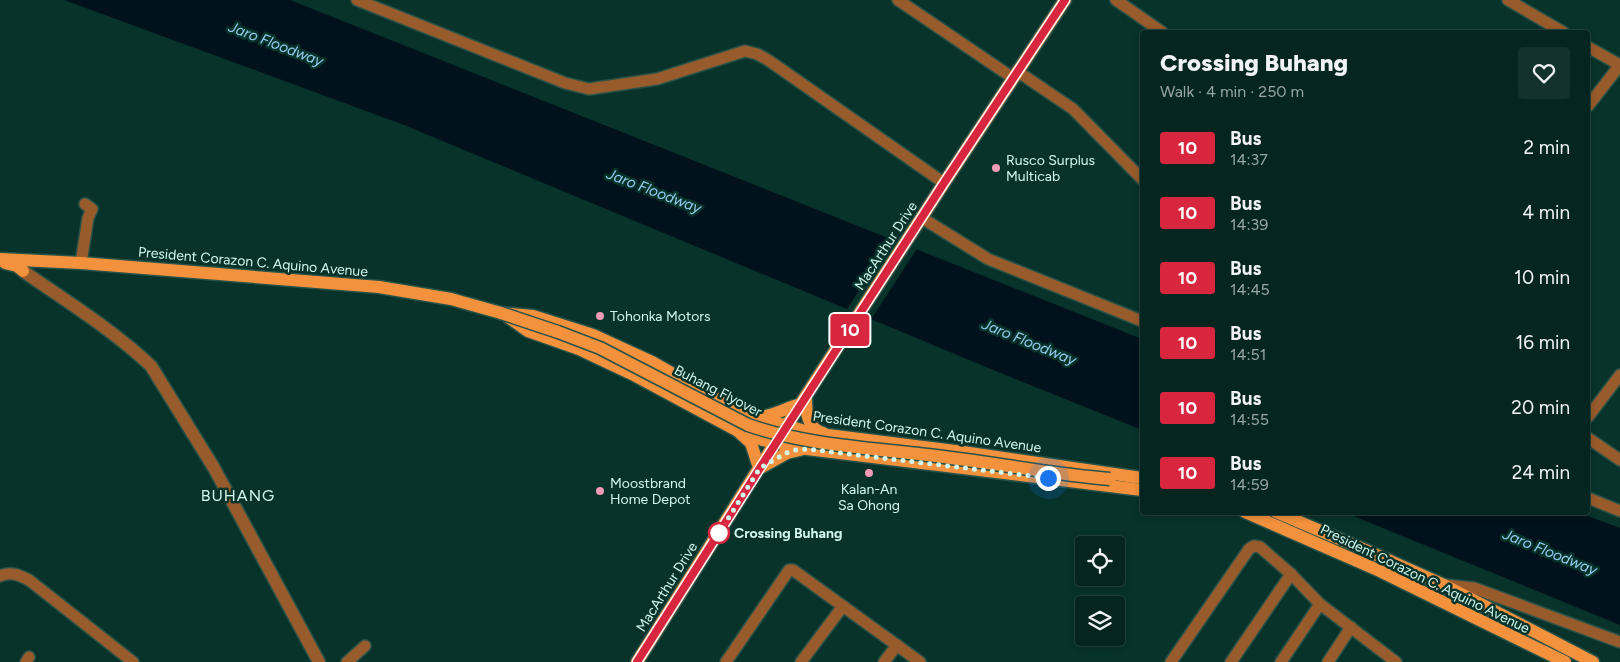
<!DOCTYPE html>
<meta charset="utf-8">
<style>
body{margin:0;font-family:Figtree,sans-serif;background:#13322d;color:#f1f3f6;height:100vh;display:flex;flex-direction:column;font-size:19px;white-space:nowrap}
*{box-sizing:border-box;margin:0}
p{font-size:16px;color:#97a5a5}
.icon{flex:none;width:28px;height:28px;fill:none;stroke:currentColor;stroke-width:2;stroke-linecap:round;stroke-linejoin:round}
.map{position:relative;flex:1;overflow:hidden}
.drawer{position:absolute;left:1140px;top:30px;width:450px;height:485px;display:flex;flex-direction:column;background:#052620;border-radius:5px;box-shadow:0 2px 8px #0003,0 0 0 1px #26433e}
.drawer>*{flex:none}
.badge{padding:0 10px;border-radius:4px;font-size:18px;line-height:32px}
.controls{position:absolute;left:1075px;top:536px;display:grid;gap:10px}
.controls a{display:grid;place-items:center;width:50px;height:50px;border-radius:5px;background:#052620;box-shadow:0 2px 8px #0003,0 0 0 1px #26433e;font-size:25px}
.you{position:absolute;width:25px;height:25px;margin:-12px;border:4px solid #fff;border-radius:50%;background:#1a73e8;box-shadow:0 0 0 8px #1a73e833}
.map>.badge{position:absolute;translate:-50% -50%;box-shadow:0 0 0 2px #fff}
.round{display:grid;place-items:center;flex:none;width:52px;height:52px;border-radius:5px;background:#13322d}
.overview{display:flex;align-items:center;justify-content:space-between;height:85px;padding:0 20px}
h1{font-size:24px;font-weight:800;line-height:38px}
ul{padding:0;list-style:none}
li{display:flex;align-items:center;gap:15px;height:65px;padding:0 20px}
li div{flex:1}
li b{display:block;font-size:19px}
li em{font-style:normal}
li .badge{min-width:55px;font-weight:700;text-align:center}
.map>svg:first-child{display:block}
.park{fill:url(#park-dots)}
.water{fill:#02121c}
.pier{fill:#07332a}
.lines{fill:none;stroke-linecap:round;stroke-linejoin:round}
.minor-casing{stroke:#275249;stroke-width:14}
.tertiary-casing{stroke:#275249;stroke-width:15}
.primary-casing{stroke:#275249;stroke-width:15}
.minor{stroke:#985b2b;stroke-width:11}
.tertiary{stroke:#985b2b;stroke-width:12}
.primary{stroke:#f4913d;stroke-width:12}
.primary-bridge-casing{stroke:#275249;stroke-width:15;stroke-linecap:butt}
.primary-bridge{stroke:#f4913d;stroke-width:12}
.line-casing{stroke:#fff;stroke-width:11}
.line{stroke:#d7263d;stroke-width:8}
.walk{stroke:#d2f7ed;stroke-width:5;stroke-dasharray:0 9}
.poi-dot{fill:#ef9ab8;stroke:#07332a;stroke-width:2}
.stop-dot{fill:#fff;stroke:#d7263d;stroke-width:2.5}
.labels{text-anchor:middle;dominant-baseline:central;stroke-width:5;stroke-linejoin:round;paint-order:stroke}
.poi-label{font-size:14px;fill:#d2f7ed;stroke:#07332a;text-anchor:start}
.street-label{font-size:14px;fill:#d2f7ed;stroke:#07332a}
.stop-label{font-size:14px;font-weight:bold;fill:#d2f7ed;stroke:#07332a;text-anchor:start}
.water-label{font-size:15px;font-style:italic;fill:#94cdf1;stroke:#07332a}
.quarter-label{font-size:16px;letter-spacing:1px;fill:#d2f7ed;stroke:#07332a}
</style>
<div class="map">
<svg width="1620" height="662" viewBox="0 0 1620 662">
<defs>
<pattern id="park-dots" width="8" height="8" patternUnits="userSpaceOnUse" patternTransform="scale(1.25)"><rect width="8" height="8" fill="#70003d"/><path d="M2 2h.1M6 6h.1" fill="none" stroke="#842659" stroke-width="1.8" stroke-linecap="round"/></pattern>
</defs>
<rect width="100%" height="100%" fill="#07332a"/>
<path class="park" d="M1416 577 1514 627 1513 631 1414 583Z"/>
<g class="water">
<path d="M64 0H290L1142 339V430L998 372 404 125Z"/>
<path d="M1346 513H1580L1620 528V625Z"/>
</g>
<path class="pier" d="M893 237 918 247 870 321 846 311Z"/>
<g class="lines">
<g class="minor-casing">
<g id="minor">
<path d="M357 0 565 83 589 89 657 79 745 51 757 54 768 60 944 183"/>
<path d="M898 0 1013 78"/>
<path d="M1116 0 1162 32"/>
<path d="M1508 0 1563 32"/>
<path d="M1588 47 1620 65"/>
<path d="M1017 71 1073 109 1142 179"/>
<path d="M1588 106 1620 65"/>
<path d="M922 218 988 259 1142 321"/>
<path d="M81 263 88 218 92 209 85 204"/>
<path d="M1588 417 1620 375"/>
<path d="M1588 438 1620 460"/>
<path d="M1588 498 1620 511"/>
<path d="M0 576C11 571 19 575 29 580L133 662"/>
<path d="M1446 585 1474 588 1620 642"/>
<path d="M26 662 29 657"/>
<path d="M347 662 365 646"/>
<path d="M726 662 789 570H793L920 662"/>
<path d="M801 662 843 606"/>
<path d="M884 662 897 645"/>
<path d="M1171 662 1249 549 1254 546 1260 547 1291 574 1320 604 1396 662"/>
<path d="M1231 662 1291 574"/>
<path d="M1281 662 1320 604"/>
<path d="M1328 662 1351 627"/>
</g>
</g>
<g class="tertiary-casing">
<path id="tertiary" d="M23 271C66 301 113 330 151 366L214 468 319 662"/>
</g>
<g class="primary-casing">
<g id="primary">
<path d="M0 259 81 263 379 287 451 299 501 313 533 316 593 335 652 362 740 412 812 433 963 452 1142 478"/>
<path d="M5 263 17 266 23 271"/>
<path d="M508 317 528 331 579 349 632 374 738 431 763 440 807 449 1142 490"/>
<path d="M806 398C806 412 807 428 823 433"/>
<path d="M759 417C775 416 787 407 802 404"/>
<path d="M739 432 751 443 759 468"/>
<path d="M762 467 787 453 800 450"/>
<path d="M1245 512 1380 571 1565 662"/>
<path d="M1276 512 1370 552 1444 585 1593 662"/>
<path d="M637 662 759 468 944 183 1065 0"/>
</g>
</g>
<use href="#minor" class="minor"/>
<use href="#tertiary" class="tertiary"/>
<use href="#primary" class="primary"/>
<g class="primary-bridge-casing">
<path id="primary-bridge" d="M501 313 558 332 600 348 748 425C809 446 873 448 936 456 994 463 1052 474 1110 479"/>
</g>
<use href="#primary-bridge" class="primary-bridge"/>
</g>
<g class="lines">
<g class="line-casing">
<path id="line" d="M637 662 760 468 944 183 1065 0"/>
</g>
<use href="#line" class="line"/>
<path class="walk" d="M719 533 760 468 786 453 795 450 807 449 1048 478"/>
</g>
<g class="poi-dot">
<circle cx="996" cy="168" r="5"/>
<circle cx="600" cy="316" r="5"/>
<circle cx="869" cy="473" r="5"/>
<circle cx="600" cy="491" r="5"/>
</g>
<circle class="stop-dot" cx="719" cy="533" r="10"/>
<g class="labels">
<g class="poi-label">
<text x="1006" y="160">Rusco Surplus<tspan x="1006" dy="16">Multicab</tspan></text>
<text x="610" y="316">Tohonka Motors</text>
<text x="610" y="483">Moostbrand<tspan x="610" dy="16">Home Depot</tspan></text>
<text x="869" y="489" text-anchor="middle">Kalan-An<tspan x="869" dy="16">Sa Ohong</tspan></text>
</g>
<g class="street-label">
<text transform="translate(886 246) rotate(-57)">MacArthur Drive</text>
<text transform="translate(253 262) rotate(5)">President Corazon C. Aquino Avenue</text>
<text transform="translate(718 391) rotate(27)">Buhang Flyover</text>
<text transform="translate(927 432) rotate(8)">President Corazon C. Aquino Avenue</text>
<text transform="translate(1425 579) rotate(26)">President Corazon C. Aquino Avenue</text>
<text transform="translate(667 587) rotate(-58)">MacArthur Drive</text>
</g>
<g class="stop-label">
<text x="734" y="533">Crossing Buhang</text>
</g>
<g class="water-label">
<text transform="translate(276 44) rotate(21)">Jaro Floodway</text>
<text transform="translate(654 191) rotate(21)">Jaro Floodway</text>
<text transform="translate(1029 342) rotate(22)">Jaro Floodway</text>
<text transform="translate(1550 552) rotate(22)">Jaro Floodway</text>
</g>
<g class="quarter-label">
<text x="238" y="495">BUHANG</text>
</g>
</g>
</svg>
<div class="controls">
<a><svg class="icon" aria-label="locate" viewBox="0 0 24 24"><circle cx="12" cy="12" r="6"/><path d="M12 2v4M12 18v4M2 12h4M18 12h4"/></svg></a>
<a><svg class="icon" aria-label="layers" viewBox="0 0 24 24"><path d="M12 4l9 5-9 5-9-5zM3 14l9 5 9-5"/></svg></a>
</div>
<div class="you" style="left:1048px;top:478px"></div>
<b class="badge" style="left:850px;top:330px;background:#d7263d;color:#fff">10</b>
<section class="drawer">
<div class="overview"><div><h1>Crossing Buhang</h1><p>Walk · 4 min · 250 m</p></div><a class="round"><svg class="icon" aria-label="heart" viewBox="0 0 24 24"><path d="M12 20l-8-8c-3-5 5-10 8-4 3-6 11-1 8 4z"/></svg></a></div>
<ul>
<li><span class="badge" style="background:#d7263d;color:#fff">10</span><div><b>Bus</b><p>14:37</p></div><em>2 min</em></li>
<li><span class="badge" style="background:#d7263d;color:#fff">10</span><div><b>Bus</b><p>14:39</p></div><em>4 min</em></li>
<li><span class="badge" style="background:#d7263d;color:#fff">10</span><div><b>Bus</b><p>14:45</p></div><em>10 min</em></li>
<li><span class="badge" style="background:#d7263d;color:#fff">10</span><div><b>Bus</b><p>14:51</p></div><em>16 min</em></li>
<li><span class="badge" style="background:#d7263d;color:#fff">10</span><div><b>Bus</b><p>14:55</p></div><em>20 min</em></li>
<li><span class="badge" style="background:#d7263d;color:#fff">10</span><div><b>Bus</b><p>14:59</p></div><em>24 min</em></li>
</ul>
</section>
</div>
